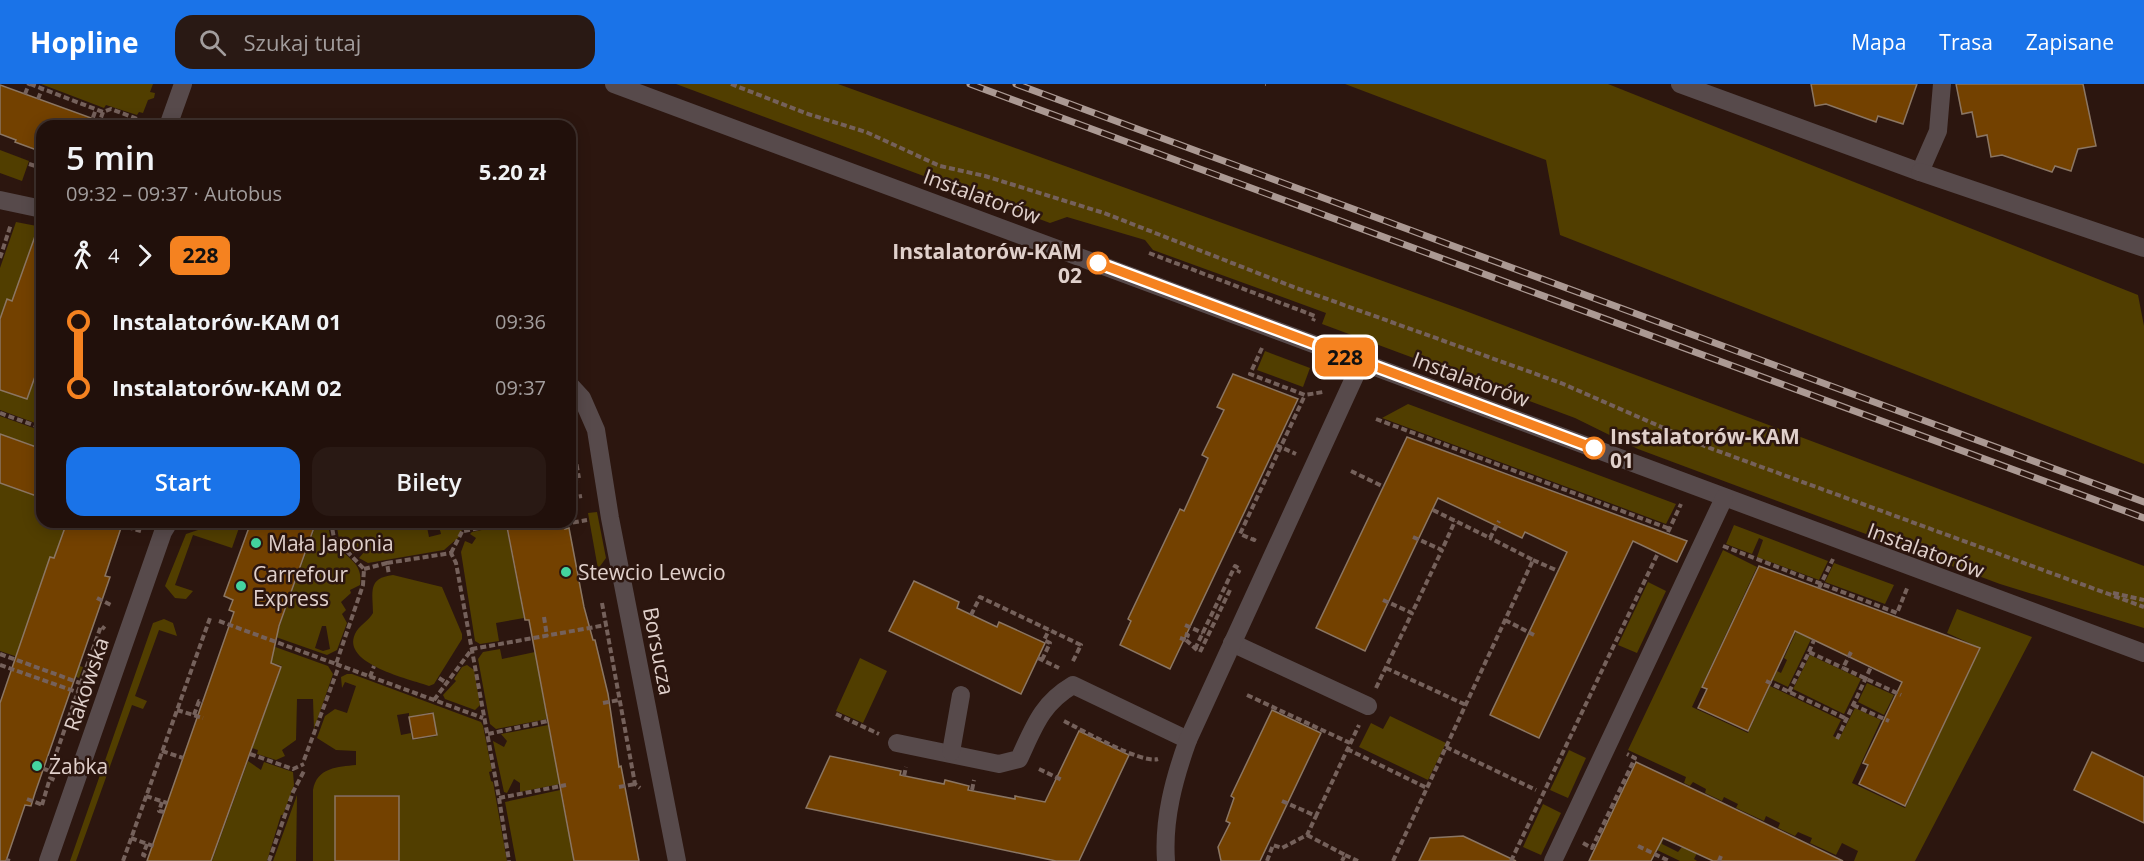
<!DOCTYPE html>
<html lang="pl">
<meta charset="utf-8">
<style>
body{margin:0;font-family:"Open Sans",sans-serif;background:#291914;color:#f1f3f6;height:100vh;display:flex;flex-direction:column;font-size:22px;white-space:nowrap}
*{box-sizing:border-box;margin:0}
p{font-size:20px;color:#a29d9d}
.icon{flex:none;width:33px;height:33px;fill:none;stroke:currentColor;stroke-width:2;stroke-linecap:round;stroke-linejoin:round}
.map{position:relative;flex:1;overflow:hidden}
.details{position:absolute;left:36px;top:36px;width:540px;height:408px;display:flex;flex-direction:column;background:#21100b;border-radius:18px;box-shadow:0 3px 15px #0003,0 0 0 2px #3e302c}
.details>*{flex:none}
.badge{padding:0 12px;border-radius:9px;font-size:21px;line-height:39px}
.map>.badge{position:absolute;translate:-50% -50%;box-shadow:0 0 0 3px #fff}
.legs{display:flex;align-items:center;gap:9px;height:66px;padding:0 30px;font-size:20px}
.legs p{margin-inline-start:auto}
.overview{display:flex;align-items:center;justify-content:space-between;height:102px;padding:0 30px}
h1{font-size:33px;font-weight:600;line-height:45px}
.cta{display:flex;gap:12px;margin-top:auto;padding:12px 30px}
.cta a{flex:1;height:69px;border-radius:18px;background:#1a73e8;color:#fff;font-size:24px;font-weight:600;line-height:69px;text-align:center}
.cta a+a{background:#291914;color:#f1f3f6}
ul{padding:0 30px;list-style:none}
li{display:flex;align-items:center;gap:21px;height:66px;font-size:22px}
li i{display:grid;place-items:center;width:9px;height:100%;margin:0 8px;background:currentColor}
li i::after{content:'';width:15px;height:15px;margin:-8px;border:4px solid;border-radius:50%;background:#21100b}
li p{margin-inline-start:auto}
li:first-child i{background:linear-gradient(#0000 50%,currentColor 0)}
li:last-child i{background:linear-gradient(currentColor 50%,#0000 0)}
header{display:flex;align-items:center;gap:36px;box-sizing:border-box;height:84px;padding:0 30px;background:#1a73e8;color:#fff}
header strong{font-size:28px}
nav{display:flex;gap:33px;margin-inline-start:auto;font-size:21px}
.search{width:420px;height:54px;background:#291914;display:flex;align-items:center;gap:15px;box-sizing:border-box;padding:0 21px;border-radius:18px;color:#a29d9d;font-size:22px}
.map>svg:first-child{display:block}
.green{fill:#513e00;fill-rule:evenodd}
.building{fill:#734100;stroke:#8b7663;stroke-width:1.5}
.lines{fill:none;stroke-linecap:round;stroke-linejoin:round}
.path{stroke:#75615b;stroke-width:4;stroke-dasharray:6 3;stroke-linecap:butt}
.minor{stroke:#574a4b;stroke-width:18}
.rail-casing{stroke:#ab9993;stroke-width:7}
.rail{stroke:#2c160f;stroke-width:4.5;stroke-dasharray:14;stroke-linecap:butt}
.line-1-casing{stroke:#fff;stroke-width:14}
.line-1{stroke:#f58220;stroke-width:9}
.stop-1-dot{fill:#fff;stroke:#f58220;stroke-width:3}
.poi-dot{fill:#44d49f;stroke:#2c160f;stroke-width:2}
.labels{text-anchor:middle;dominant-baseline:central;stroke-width:5;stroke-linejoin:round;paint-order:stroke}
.street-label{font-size:21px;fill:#e0d0cb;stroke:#2c160f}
.stop-label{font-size:21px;font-weight:bold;fill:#e0d0cb;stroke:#2c160f;text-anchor:end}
.poi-label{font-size:21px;fill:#e0d0cb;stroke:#2c160f;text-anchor:start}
</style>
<header>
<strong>Hopline</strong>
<div class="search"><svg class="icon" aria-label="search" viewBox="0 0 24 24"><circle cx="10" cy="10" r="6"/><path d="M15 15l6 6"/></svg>Szukaj tutaj</div>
<nav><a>Mapa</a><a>Trasa</a><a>Zapisane</a></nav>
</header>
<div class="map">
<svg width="2144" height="777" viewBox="0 0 2144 777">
<rect width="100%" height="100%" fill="#2c160f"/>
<g class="green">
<path d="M41 0H153L150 8 155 9 154 14 148 16 143 29 139 28 137 31 106 21 104 24Z"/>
<path d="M676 0H838L1463 226 2144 482V544L2000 500 1638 365 1575 334 1322 240 1326 229 1153 166 1145 156 1067 133 1050 139Z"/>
<path d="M1345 0H1608L2138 211 2144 242V380L1560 151 1546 76Z"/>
<path d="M0 66 29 77 22 97 0 89Z"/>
<path d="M16 138 42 143 29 169 15 217 7 216 0 235V184Z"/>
<path d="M1265 267 1310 284 1303 303 1257 286Z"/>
<path d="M42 273V329L38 340 0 326V306L27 315Z"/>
<path d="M1408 320 1676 420 1666 440 1382 334Z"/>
<path d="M0 332 42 347V365L0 350Z"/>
<path d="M0 399 42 414V438H67L54 474 50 473 19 565 83 583 79 594 0 567Z"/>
<path d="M597 428 606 474 598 485 588 429Z"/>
<path d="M222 438H241L232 464 193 451 175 501 193 507 186 515 175 514 165 502 186 450Z"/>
<path d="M317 438H328C329 445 329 452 333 457 344 474 364 477 360 501L350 506 351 509 341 518 346 526 342 530 347 539 337 566 327 571 270 551 279 544ZM322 542H326L330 565 323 567 315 564Z"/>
<path d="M336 438H426L429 453 441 450 438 438H465L459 453 444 466 368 479 359 474 365 467 359 462 354 469 339 455Z"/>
<path d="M506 441 524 534 496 539 499 557 480 560 475 557 461 468 465 457 472 460 476 454 470 450 472 448Z"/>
<path d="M1734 441 1828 477 1819 496 1757 473 1763 456 1759 454 1752 470 1726 460Z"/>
<path d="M1723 466 1757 483 1692 623 1748 649 1770 602 1841 636 1833 652 1839 655 1855 624 1881 636 1852 699 1905 724 1980 564 1947 549 1957 525 2032 553 1915 777H1854L1858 767 1842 759 1836 771 1810 759 1812 754 1798 748 1795 752 1778 744 1780 739 1766 732 1764 737 1736 724 1738 720 1724 713 1722 717 1705 709 1706 705 1693 698 1690 702 1684 699 1686 693 1628 666Z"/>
<path d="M1834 479 1894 501 1885 520 1825 498Z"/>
<path d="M393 491 442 503 462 550V555L434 600 429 602C410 595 341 580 355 550 358 542 369 537 373 529 373 508 367 494 393 491Z"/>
<path d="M1648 498 1666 507 1637 569 1618 561Z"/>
<path d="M164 535 173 539 177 552 159 546 135 612 147 617 143 625 132 621 76 777H70L153 539Z"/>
<path d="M1796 548 1811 555 1788 603 1773 596 1777 587 1781 589 1787 576 1784 574Z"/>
<path d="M267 560 328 582 333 590 314 645 313 615H297L296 656 282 666 285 672 276 676 257 670 258 666 252 664 282 582 261 575Z"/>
<path d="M500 565 502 575 535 568 547 635 496 645 490 640 478 575 483 568Z"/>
<path d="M1810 571 1861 595 1844 630 1793 605Z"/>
<path d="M860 574 887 587 863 639 836 627Z"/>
<path d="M467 581 474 586 480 621 475 626 445 615 443 611 456 597 454 595 462 583Z"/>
<path d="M347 590H352L481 638 483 642 492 687 489 688 491 697 493 698 507 777H399V711H335V777H313V706C317 683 338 683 356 681V667L336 666 317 654 325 632 335 625 347 629 356 602 345 598 342 604 341 593ZM433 628 437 652 412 656 411 649 401 651 397 631 409 629V633Z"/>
<path d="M1867 599 1894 611 1884 631 1858 618Z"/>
<path d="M1390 632 1446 659 1428 696 1359 663 1371 639 1383 645Z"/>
<path d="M548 641 560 700 520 708V699L514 695 507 709 504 708 493 657 504 663 507 657 501 650Z"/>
<path d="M1569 666 1586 674 1568 714 1550 706Z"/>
<path d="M248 677 261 686 264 678 293 688 294 701 283 731H281L267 777H212Z"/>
<path d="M560 706 574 777H516L505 718Z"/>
<path d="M297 711 296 777H273Z"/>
<path d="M1543 720 1561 729 1541 771 1523 763Z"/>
<path d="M1663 753 1662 760 1678 768 1682 763 1697 769 1694 775 1697 777H1680L1657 766Z"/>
</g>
<g class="building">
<path d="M1811 0H1917L1903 40 1878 32 1876 38 1826 20 1815 22Z"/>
<path d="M1956 0H2083L2096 62 2078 65 2071 87 2055 82 2052 88 2002 71 1991 73 1987 51 1977 53 1972 28 1962 30Z"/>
<path d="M0 1 105 39V42H42V68L15 58 16 56 0 50Z"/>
<path d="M39 141H42V273L27 315 0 306V235L7 215 12 217Z"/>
<path d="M1233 290 1298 315 1170 585 1120 561 1131 537 1128 535 1180 425 1184 427 1208 374 1202 371 1224 326 1217 323Z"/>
<path d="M0 350 42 365V414L0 399Z"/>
<path d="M1407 353 1687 457 1677 478 1633 457 1539 654 1490 631 1567 468 1525 448 1522 454 1438 414 1365 567 1316 544Z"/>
<path d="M67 438H123L105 492 110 493 35 709 31 722 25 721 6 777H0V619L50 473 54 474Z"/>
<path d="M251 438H316L279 542 271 579 281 583 211 777H147L234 528 229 526 233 516 224 512Z"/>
<path d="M513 438H564L565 445 569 444 584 523 593 556H595L608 610 619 683 621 682 639 777H574L529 536H525L507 443 513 441Z"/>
<path d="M1759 482 1980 564 1905 722 1859 700 1868 681 1863 679 1902 598 1816 557 1795 547 1748 647 1698 624 1707 605 1702 603Z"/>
<path d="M914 497 959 518 957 524 997 543 999 538 1045 559 1021 610 889 547Z"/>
<path d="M1272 626 1321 649 1260 777H1221L1218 763 1230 739 1226 737 1234 714 1231 712Z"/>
<path d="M433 629 437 651 413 655 409 633Z"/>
<path d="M1079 647 1129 671 1079 777H1056L806 724 830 672 901 687 900 691 944 700 945 696 969 702 968 706 1015 715V712L1045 718Z"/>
<path d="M2092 668 2144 693V739L2074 706Z"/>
<path d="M1636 678 1708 712 1843 777H1713L1663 754 1651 777H1589Z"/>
<rect x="335" y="712" width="64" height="65"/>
<path d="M1463 752 1516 777H1419L1430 754Z"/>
</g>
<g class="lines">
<g class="path">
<path d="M30 0 103 28"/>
<path d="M731 0 808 30 866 48 940 82 985 92 1104 129 1291 202 1561 299 1707 363 2144 523"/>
<path d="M1265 0H1266"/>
<path d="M25 10 29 0"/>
<path d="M38 15 42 5"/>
<path d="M90 42 96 25"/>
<path d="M98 42 103 28 111 25 148 39"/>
<path d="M29 80 42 84"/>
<path d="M1149 169 1315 232 1313 237"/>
<path d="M0 174 11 140"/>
<path d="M1262 264 1250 290 1305 311 1323 308"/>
<path d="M0 329 39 343 42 336"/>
<path d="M1376 335 1670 445"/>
<path d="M570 345 579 394"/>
<path d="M1276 361 1296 370"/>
<path d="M1351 387 1384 403"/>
<path d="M570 398 579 397"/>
<path d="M570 414 582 412"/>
<path d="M1433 426 1490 454 1499 437"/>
<path d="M564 440 587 436"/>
<path d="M127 443 141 447"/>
<path d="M464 447 510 438"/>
<path d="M1668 448 1681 420"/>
<path d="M1413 453 1442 466 1455 437"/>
<path d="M1255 454 1254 456 1240 450 1305 311"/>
<path d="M1723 462 1897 529 1908 502"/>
<path d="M451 469 467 438"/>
<path d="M1533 476 1558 487"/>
<path d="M387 479 451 469 456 479 499 714 566 701"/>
<path d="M364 485 387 479 389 491"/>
<path d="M578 492 596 488"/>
<path d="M1819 504 1833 475"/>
<path d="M2113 509 2144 516"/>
<path d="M97 514 113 522"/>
<path d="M1383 516 1412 529 1442 466"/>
<path d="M602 519 635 700 640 704"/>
<path d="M971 531 980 513 1081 561 1072 579"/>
<path d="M544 533 547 552"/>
<path d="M1505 536 1534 551"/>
<path d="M219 537 336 580 363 501 364 485 334 454 331 438"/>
<path d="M1185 541 1203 549"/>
<path d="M1180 554 1186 556 1188 551 1182 549"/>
<path d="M1186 556 1197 566"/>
<path d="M1195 565 1235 482 1240 485 1238 489"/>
<path d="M1200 568 1230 506"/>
<path d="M1809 568 1814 556"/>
<path d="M1851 568 1843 584 1901 611"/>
<path d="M0 570 80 599"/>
<path d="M1038 574 1059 584"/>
<path d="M1042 576 1050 559 1044 556 1049 546"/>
<path d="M336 580 483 634"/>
<path d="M0 581 77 608"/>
<path d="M1386 584 1466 621"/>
<path d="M370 593 374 582"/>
<path d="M439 594 447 599"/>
<path d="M1766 597 1847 635"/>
<path d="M1376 604 1412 529"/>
<path d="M1789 608 1809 568 1843 584"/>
<path d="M1247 611 1350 659"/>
<path d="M434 616 472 565 606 541"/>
<path d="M603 619 619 616"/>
<path d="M1853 621 1889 637"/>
<path d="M177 626 203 634"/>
<path d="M836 630 879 650"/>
<path d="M194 631 199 617 203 618"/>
<path d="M1064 637C1082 646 1141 680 1158 675"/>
<path d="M488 650 548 637"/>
<path d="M1837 655 1871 583"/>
<path d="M1446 663 1536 706"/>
<path d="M1347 665 1427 704"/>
<path d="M162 667 183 674"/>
<path d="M250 670 293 685 304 680"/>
<path d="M304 676 339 582"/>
<path d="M44 685 50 687"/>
<path d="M1039 685 1062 696"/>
<path d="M57 689 50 687 101 542 105 545"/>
<path d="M904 692 906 683"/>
<path d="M619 703 635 700"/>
<path d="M972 706 974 696"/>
<path d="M146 712 167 719"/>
<path d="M499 714 509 777"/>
<path d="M27 715 43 721"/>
<path d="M1282 717 1316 732 1359 641"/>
<path d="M162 718 159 727 164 728"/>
<path d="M42 721 50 694 55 696"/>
<path d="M1307 751 1345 771 1342 777"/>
<path d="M131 754 156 763"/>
<path d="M1583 759 1592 764 1635 674 1627 670"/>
<path d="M147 760 143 771 148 773"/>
<path d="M1638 762 1669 777"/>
<path d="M1345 771 1358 777"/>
<path d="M6 776 10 777"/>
<path d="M123 777 210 534"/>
<path d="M269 777 293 708 304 687"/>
<path d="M1267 777 1273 761 1282 764 1307 751 1316 732"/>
<path d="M1393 777 1533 476 1490 454"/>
<path d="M1511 777 1658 469"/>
<path d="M1719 777 1721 772"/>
</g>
<g class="minor">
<path d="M614 0 2144 569"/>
<path d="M1680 0 1920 88 1938 47 1942 0"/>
<path d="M168 42 183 0"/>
<path d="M1920 88 2144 164"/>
<path d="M0 116 42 125"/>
<path d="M570 301 582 314 596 346 610 434 677 777"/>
<path d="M1232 559 1368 622"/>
<path d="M897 659 999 680 1019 675C1034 643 1041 620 1073 601L1188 656"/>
<path d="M951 668 961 611"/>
<path d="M48 777 163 448 169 438"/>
<path d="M1166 777C1163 735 1174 695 1188 656L1361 279"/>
<path d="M1553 777 1724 414"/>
</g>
<g class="rail-casing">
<g id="rail">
<path d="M970 0 2144 434"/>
<path d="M1016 0 2144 418"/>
</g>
</g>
<use href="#rail" class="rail"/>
</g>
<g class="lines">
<g class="line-1-casing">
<path id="line-1" d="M1098 179 1594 364"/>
</g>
<use href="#line-1" class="line-1"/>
</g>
<g class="stop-1-dot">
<circle cx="1098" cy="179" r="10"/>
<circle cx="1594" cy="364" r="10"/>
</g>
<g class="poi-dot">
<circle cx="256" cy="459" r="6"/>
<circle cx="566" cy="488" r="6"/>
<circle cx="241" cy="502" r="6"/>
<circle cx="37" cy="682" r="6"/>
</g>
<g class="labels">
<g class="street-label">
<text transform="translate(982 112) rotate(20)">Instalatorów</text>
<text transform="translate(1471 295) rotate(20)">Instalatorów</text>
<text transform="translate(1926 466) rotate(20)">Instalatorów</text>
<text transform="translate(659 567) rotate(79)">Borsucza</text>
<text transform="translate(86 600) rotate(-71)">Rakowska</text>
</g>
<g class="stop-label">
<text x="1082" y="167">Instalatorów-KAM<tspan x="1082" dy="24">02</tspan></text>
<text x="1610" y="352" text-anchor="start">Instalatorów-KAM<tspan x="1610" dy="24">01</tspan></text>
</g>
<g class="poi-label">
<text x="268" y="459">Mała Japonia</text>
<text x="578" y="488">Stewcio Lewcio</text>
<text x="253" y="490">Carrefour<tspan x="253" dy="24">Express</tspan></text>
<text x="49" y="682">Żabka</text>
</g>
</g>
</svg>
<b class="badge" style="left:1345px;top:273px;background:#f58220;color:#111">228</b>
<section class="details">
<div class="overview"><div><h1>5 min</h1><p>09:32 – 09:37 · Autobus</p></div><b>5.20 zł</b></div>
<div class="legs"><svg class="icon" aria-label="walk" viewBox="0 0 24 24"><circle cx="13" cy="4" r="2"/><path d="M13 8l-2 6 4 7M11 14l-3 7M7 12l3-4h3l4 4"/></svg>4<svg class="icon" aria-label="forward" viewBox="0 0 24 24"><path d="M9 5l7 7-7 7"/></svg><b class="badge" style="background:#f58220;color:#111">228</b></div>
<ul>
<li><i style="color:#f58220"></i><b>Instalatorów-KAM 01</b><p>09:36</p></li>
<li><i style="color:#f58220"></i><b>Instalatorów-KAM 02</b><p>09:37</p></li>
</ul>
<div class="cta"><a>Start</a><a>Bilety</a></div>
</section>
</div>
